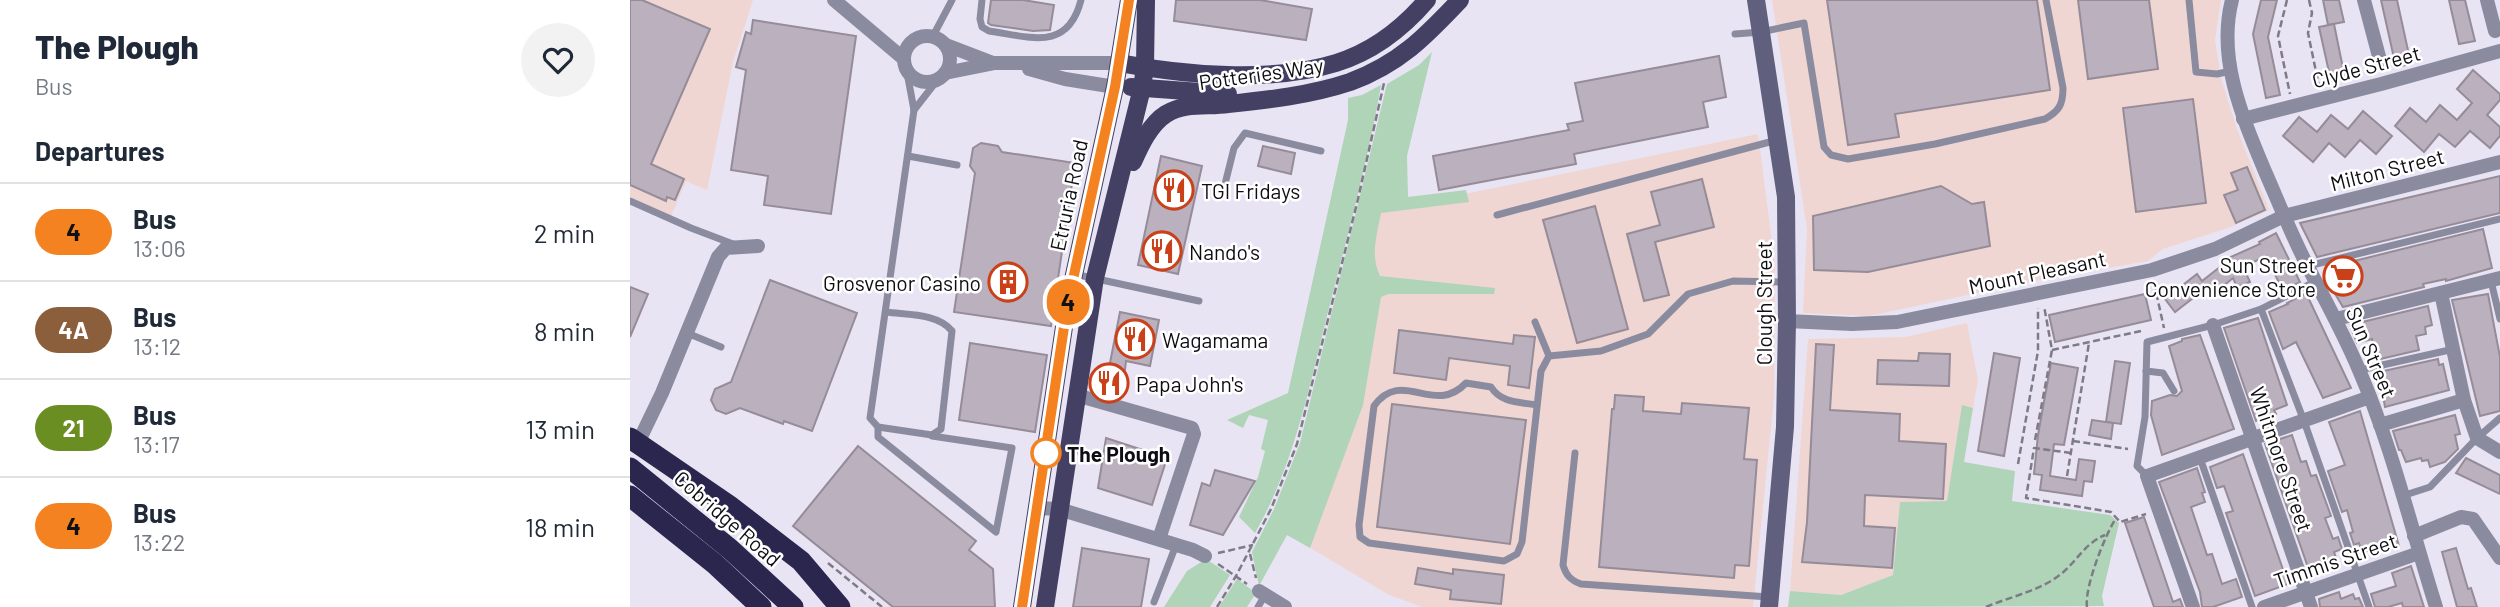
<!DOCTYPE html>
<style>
body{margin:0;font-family:Barlow,sans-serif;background:#f2f2f3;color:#1f2937;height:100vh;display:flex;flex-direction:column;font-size:26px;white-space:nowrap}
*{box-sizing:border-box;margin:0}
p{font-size:23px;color:#747a83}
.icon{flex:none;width:38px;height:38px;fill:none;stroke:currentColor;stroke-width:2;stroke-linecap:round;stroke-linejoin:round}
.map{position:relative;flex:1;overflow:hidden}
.drawer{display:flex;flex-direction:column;background:#fff;width:630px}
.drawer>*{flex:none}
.badge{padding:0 14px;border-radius:23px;font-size:24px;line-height:46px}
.map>.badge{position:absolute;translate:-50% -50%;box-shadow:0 0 0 4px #fff}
h2{padding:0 35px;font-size:26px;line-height:63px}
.round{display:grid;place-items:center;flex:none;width:74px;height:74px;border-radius:37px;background:#f2f2f3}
.headline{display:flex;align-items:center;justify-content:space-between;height:119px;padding:0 35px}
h1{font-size:33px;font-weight:800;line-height:52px}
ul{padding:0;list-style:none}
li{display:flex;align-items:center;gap:21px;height:98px;padding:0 35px;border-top:2px solid #e0e1e3}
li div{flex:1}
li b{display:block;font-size:26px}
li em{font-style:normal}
li .badge{min-width:77px;font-weight:700;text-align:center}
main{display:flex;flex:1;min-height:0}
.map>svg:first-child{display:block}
.industrial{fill:#f0d6d2}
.green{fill:#afd4b8}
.building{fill:#bbb0bd;stroke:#968c98;stroke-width:2}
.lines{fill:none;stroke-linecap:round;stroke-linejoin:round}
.path{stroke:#7e7b86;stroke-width:2.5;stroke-dasharray:7 3.5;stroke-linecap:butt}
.lane{stroke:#8b8ba0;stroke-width:7}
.street{stroke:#8b8ba0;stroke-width:14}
.secondary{stroke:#605f7d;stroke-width:18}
.primary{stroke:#434064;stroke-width:18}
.highway{stroke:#2b264e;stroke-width:21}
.line-casing{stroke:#fff;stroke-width:16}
.line{stroke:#f58220;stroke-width:10}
.stop-dot{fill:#fff;stroke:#f58220;stroke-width:3.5}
.labels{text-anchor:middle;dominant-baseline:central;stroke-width:5;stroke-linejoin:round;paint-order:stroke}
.street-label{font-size:21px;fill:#0e0d12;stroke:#fff}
.poi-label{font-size:21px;fill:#0e0d12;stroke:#fff;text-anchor:start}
.stop-label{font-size:21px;font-weight:bold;fill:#0e0d12;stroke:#fff;text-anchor:start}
</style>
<main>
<section class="drawer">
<div class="headline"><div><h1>The Plough</h1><p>Bus</p></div><a class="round"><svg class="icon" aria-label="heart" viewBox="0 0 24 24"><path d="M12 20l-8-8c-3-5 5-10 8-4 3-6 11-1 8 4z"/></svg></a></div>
<h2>Departures</h2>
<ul>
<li><span class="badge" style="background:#f58220;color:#111">4</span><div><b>Bus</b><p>13:06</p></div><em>2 min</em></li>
<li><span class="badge" style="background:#8b5e3c;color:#fff">4A</span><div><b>Bus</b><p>13:12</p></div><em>8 min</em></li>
<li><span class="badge" style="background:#6b8e23;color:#fff">21</span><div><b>Bus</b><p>13:17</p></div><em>13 min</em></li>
<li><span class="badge" style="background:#f58220;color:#111">4</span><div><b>Bus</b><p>13:22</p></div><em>18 min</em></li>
</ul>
</section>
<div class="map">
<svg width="1870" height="607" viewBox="0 0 1870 607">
<rect width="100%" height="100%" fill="#e8e4f4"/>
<g class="industrial">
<path d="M0 0H123L103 62 77 190 56 181 41 216 0 197Z"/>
<path d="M1142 0H1591L1585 40 1591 78 1607 129 1639 210 1598 228 1533 249 1518 261 1409 280 1239 316 1173 313 1177 229Z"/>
<path d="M1128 134 1145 265 1144 397 1123 607H792L759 595 657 534 749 200 761 209Z"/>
<path d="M1337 323 1348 380 1343 408 1332 406 1317 501 1270 502 1263 575 1211 595 1160 591 1178 339 1275 337Z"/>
</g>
<g class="green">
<path d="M802 52 777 156 778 197 836 190 839 202 751 213C747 235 740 255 750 276L865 288 864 294H759L751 297 733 405 680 548 657 535 629 586 622 552 644 509 670 443 757 84 789 65Z"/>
<path d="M751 85C738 161 717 237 698 312 679 388 664 465 625 533L609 517 628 477 635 451 631 449 638 420 619 415 613 428 597 420 658 393 718 120V98L732 95Z"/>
<path d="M1332 405 1343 408 1334 462 1385 471 1382 501 1480 515 1489 523 1472 596 1474 606 1158 607 1160 591 1211 595 1263 575 1270 502 1317 501Z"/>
<path d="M576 559 600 575 580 607H534L557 571Z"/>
<path d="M607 579 626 593 617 607H589Z"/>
</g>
<g class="building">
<path d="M0 0H12L80 29 21 164 54 179 45 200 37 197 36 201 0 185Z"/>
<path d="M361 0H393L424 5 420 30 403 31 361 25 358 23Z"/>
<path d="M546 0H630L682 9 676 40 544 21Z"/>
<path d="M1197 0H1407L1420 90 1265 114 1269 137 1218 145Z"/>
<path d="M1448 0H1519L1528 69 1458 79Z"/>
<path d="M1631 0H1647L1638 37 1650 95 1636 98 1623 34Z"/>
<path d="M1693 0H1709L1714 22 1698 25Z"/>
<path d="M1751 0H1767L1781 64 1766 67Z"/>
<path d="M1819 0H1835L1845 41 1829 44Z"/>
<path d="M123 20 226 36 201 214 134 205 138 176 101 170 116 70 106 67 116 32 121 34Z"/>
<path d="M1704 24 1715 78 1701 81 1689 27Z"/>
<path d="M1089 56 1096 97 1073 102 1078 127 944 154 946 164 809 190 803 156 939 130 937 124 953 121 945 83Z"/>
<path d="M1843 70 1870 94V100L1857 115 1870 127V136L1860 148 1840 131 1825 147 1809 134 1794 152 1765 126 1780 108 1796 122 1810 105 1827 120 1842 103 1827 89Z"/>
<path d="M1563 99 1576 203 1506 212 1493 108Z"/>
<path d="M1733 111 1762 136 1746 154 1730 140 1715 157 1699 143 1683 162 1653 136 1669 117 1687 132 1701 115 1718 129Z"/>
<path d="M351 143 368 146 372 152 445 163 421 326 324 312 345 173 340 166 343 148Z"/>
<path d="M633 146 665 153 661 174 628 166Z"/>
<path d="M531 156 572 166 548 274 508 265Z"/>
<path d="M1617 167 1635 210 1606 223 1594 195 1608 190 1601 173Z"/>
<path d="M1870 176V213L1687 257 1670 223Z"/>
<path d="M1072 179 1084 227 1025 242 1039 295 1014 301 997 234 1030 225 1021 192Z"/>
<path d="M1311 186 1342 204 1354 202 1360 246 1238 272 1184 270 1183 216Z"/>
<path d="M965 206 998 329 947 343 913 220Z"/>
<path d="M1853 229 1862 268 1816 281V279L1793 284 1794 287 1713 307 1701 287 1708 286 1704 266Z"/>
<path d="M1646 233 1670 282 1653 291 1636 256 1613 267 1620 282 1607 287 1603 278 1582 295 1576 288 1545 312 1535 299 1567 274 1572 281 1595 263 1594 260 1630 244 1629 242Z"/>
<path d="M140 280 227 313 182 431 154 421 153 424 110 408 96 414 86 410 81 400 85 389 101 382Z"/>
<path d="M0 287 18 294 0 337Z"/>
<path d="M1676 293 1721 388 1693 398 1666 342 1653 349 1639 312 1658 304 1657 303Z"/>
<path d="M1515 294 1521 320 1425 342 1419 315Z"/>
<path d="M1858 294 1870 357V411L1850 416 1822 300Z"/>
<path d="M1798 306 1802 325 1795 327 1796 334 1786 336 1789 350 1746 360 1742 339 1727 343 1720 325Z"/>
<path d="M490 312 529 320 520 366 496 361 492 396 464 390 467 371 478 373Z"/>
<path d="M1628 318 1657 405 1644 410 1646 414 1626 421 1594 328Z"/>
<path d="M769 330 883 344 884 335 905 337 899 388 878 385 880 366 819 358 816 380 764 373Z"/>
<path d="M1570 335 1604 429 1532 455 1521 415 1522 401 1540 395 1547 396 1552 391 1539 346 1552 341V339Z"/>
<path d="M340 343 417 355 405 432 329 420Z"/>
<path d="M1186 344 1204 345 1200 410 1270 414 1269 441 1316 444 1313 499 1235 495 1234 526 1265 528 1262 568 1172 562 1177 522Z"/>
<path d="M1289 353 1320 354 1319 386 1247 384 1248 360 1288 361Z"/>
<path d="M1364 353 1390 358 1374 456 1348 451Z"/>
<path d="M1808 359 1809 365 1813 364 1819 390 1755 407 1749 372Z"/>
<path d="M1485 361 1500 363 1491 424 1476 422Z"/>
<path d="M1421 363 1448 368 1434 445 1424 444 1420 476 1446 480 1449 459 1465 461 1462 482 1454 481 1452 496 1410 490 1412 475 1404 474 1408 435Z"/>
<path d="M985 395 1014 397 1013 411 1051 414 1052 403 1119 408 1114 459 1127 460 1119 566 1105 565 1104 578 969 567 982 409H984Z"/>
<path d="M762 404 896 420 880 544 747 527Z"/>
<path d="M1730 411 1769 546 1750 552 1748 547 1732 553 1729 543 1724 545 1720 533 1723 532 1717 510 1712 512 1698 471 1715 465 1699 422Z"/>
<path d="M1825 415 1830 434 1825 435 1828 449 1815 462 1800 467 1798 460 1792 461 1791 458 1776 462 1771 450H1769L1763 431Z"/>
<path d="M1462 420 1483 423 1481 439 1459 435Z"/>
<path d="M1662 435 1671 462 1676 461 1681 476 1686 475 1701 516 1695 518 1703 539 1708 537 1712 549 1704 552 1709 566 1681 576 1635 444Z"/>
<path d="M476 438 537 458 522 505 468 488Z"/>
<path d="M228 446 346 541 339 550 363 569 365 607H263L163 526Z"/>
<path d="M1613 454 1658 584 1625 596 1596 513 1603 511 1594 486 1587 488 1580 467Z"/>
<path d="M1836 458 1870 475V494L1826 473Z"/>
<path d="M1567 468 1575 492 1572 493 1575 502 1561 507 1577 555 1582 554 1592 584 1606 579 1612 597 1583 607H1572L1570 592 1529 482Z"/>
<path d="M585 470 625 481 593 535 560 525 572 483 580 486Z"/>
<path d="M1514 517 1543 602 1550 599 1553 607H1524L1495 523Z"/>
<path d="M452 548 519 559 511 607H443Z"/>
<path d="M1826 548 1838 589 1841 588 1847 607H1827L1812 552Z"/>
<path d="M1781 566 1794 607H1773L1772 603 1758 607H1745L1741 594 1766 586 1762 573Z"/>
<path d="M788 568 823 574V569L874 575 871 604 820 599 821 590 785 584Z"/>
<path d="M1709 592 1711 599 1723 594 1725 599 1729 598 1733 607H1690L1689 599Z"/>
</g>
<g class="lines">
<g class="path">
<path d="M1657 0 1648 36 1660 94"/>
<path d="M1679 0 1682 13 1678 33 1689 86"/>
<path d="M1524 283 1534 328"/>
<path d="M1422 350 1511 331"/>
<path d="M1405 440 1422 350 1414 306"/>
<path d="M1443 441 1498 449"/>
<path d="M1441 453 1404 448 1396 498 1481 512 1490 522 1516 514"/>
<path d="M1388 464 1408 351V308"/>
<path d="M1437 476 1459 343"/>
<path d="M588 553 623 545"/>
<path d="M620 554 626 578"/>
<path d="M198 563 252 607"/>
<path d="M588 564 617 584"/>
<path d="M587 607 606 576 641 509 667 444 728 199 754 83"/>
<path d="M1356 607C1379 597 1406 592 1427 577 1446 564 1453 544 1475 535"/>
<path d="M1457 607C1454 588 1475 535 1486 518"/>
</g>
<g class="lane">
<path d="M352 0 350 19 352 27 359 31C400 37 438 52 451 0"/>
<path d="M1559 0 1566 72 1587 74 1601 71"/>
<path d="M1105 34 1131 32 1174 23 1194 147 1201 155 1218 159 1305 144 1415 119C1429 111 1433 105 1433 88L1416 0"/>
<path d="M303 36 322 0"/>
<path d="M284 110 309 78"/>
<path d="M278 156 327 165"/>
<path d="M593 192 604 148 615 133 691 151"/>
<path d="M0 201 61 228 103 244"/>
<path d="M867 215 1147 140"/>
<path d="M1678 266 1870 219"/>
<path d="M444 274 569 301"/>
<path d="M1861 281 1870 319"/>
<path d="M1631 309 1686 281"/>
<path d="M256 312C277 315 308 313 322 331L311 429 302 435 248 427 240 418 284 110 276 67"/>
<path d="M905 322 919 356 971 351 1018 334 1058 294 1103 281 1156 282"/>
<path d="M57 333 91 347"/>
<path d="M1730 370 1824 349"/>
<path d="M1516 371 1533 373 1544 391"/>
<path d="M907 405C889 402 871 403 861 387L836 383C804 417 772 367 744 406L729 525 730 537 739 543 874 561 887 554 892 542 911 371 919 356"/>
<path d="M248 427V437L366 532 382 448 302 436"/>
<path d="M945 453 933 565C936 575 940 580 951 584L1139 597"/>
<path d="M1570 458 1622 607"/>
<path d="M1517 476 1507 466 1515 417 1517 342 1583 325 1631 309 1674 421 1739 607"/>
<path d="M1772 496 1800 487 1847 438 1870 418"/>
<path d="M524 602 546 545"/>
<path d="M628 607 635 595"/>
</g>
<g class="street">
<path d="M204 0 274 59"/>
<path d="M1602 0C1587 58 1612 116 1634 169 1648 201 1661 234 1677 265 1695 300 1714 334 1729 370 1762 446 1781 528 1806 607"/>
<path d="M1734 0 1751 64"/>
<path d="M1857 0 1865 31"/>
<circle cx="297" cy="59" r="23"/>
<path d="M316 45 363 63"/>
<path d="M399 69 435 79 485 87"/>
<path d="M315 73 365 63H489"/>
<path d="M1613 119 1751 84 1870 51"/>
<path d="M1811 293 1834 400 1847 438 1870 452"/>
<path d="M1706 319 1870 278"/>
<path d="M1157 321 1222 324 1267 322 1522 270 1585 249 1654 216 1870 162"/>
<path d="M1583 325 1681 607"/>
<path d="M446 395 562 428 564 434 529 539"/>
<path d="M1750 425 1834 400"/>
<path d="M8 443 32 393 88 257 96 248 128 246"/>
<path d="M408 508 429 509 563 550 575 556"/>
<path d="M1784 536 1831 517 1843 519 1870 558"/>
<path d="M629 591 655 607"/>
<path d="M1563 607 1517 476 1740 397"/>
<path d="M1634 607 1789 553"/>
</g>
<path class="secondary" d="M1126 0 1156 197 1157 321 1155 427 1139 607"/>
<g class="primary">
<path d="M489 63C555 75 641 83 706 63 742 52 773 28 797 0"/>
<path d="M501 87 598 94"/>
<path d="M503 162C510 146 520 124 536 114 556 102 577 107 598 104 638 100 681 95 720 82 769 64 795 37 830 0"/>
<path d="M392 607 437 307 485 87 499 0"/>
<path d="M415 607 465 278 512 88 515 67 516 0"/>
</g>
<g class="highway">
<path d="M0 438 101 507 171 561 210 607"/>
<path d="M0 468 100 549 163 607"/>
<path d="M0 496 85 564 131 607"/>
</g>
</g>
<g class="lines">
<g class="line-casing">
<path id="line" d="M392 607 437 307 485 87 499 0"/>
</g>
<use href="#line" class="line"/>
</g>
<defs>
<g id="restaurant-ring" transform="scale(2.0125)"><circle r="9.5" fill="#fff" stroke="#c94019" stroke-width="1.5"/><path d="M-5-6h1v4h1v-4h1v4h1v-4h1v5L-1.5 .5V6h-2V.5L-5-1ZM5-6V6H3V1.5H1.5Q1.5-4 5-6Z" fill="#c94019"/></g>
<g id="supermarket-ring" transform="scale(2.0125)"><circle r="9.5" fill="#fff" stroke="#c94019" stroke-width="1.5"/><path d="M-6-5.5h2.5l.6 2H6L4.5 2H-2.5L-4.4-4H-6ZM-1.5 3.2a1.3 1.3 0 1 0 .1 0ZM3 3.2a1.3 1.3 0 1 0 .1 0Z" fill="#c94019"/></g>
<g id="building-ring" transform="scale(2.0125)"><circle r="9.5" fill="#fff" stroke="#c94019" stroke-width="1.5"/><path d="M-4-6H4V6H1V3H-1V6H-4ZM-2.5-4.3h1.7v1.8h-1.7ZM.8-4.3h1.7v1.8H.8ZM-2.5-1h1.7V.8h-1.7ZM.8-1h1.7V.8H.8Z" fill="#c94019"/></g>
</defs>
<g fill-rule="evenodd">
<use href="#restaurant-ring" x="544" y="190"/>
<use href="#restaurant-ring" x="532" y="251"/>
<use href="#supermarket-ring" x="1713" y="276"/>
<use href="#building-ring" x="378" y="282"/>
<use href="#restaurant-ring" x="505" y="339"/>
<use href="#restaurant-ring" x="479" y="383"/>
</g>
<circle class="stop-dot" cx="416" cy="453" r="14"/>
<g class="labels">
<g class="street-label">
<text transform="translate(1736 66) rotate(-15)">Clyde Street</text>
<text transform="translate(631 73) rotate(-8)">Potteries Way</text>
<text transform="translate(1757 169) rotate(-14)">Milton Street</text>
<text transform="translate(438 195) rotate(-78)">Etruria Road</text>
<text transform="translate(1407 272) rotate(-12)">Mount Pleasant</text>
<text transform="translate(1133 303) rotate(-90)">Clough Street</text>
<text transform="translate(1742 352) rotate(67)">Sun Street</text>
<text transform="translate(1652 459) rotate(71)">Whitmore Street</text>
<text transform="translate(98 518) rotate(41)">Cobridge Road</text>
<text transform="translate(1705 560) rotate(-19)">Timmis Street</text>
</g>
<g class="poi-label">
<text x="571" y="190">TGI Fridays</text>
<text x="559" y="251">Nando's</text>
<text x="1686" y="264" text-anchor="end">Sun Street<tspan x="1686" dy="24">Convenience Store</tspan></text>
<text x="351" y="282" text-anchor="end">Grosvenor Casino</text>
<text x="532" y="339">Wagamama</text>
<text x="506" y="383">Papa John's</text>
</g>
<g class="stop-label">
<text x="437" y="453">The Plough</text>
</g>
</g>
</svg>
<b class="badge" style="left:438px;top:302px;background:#f58220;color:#111">4</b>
</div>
</main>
